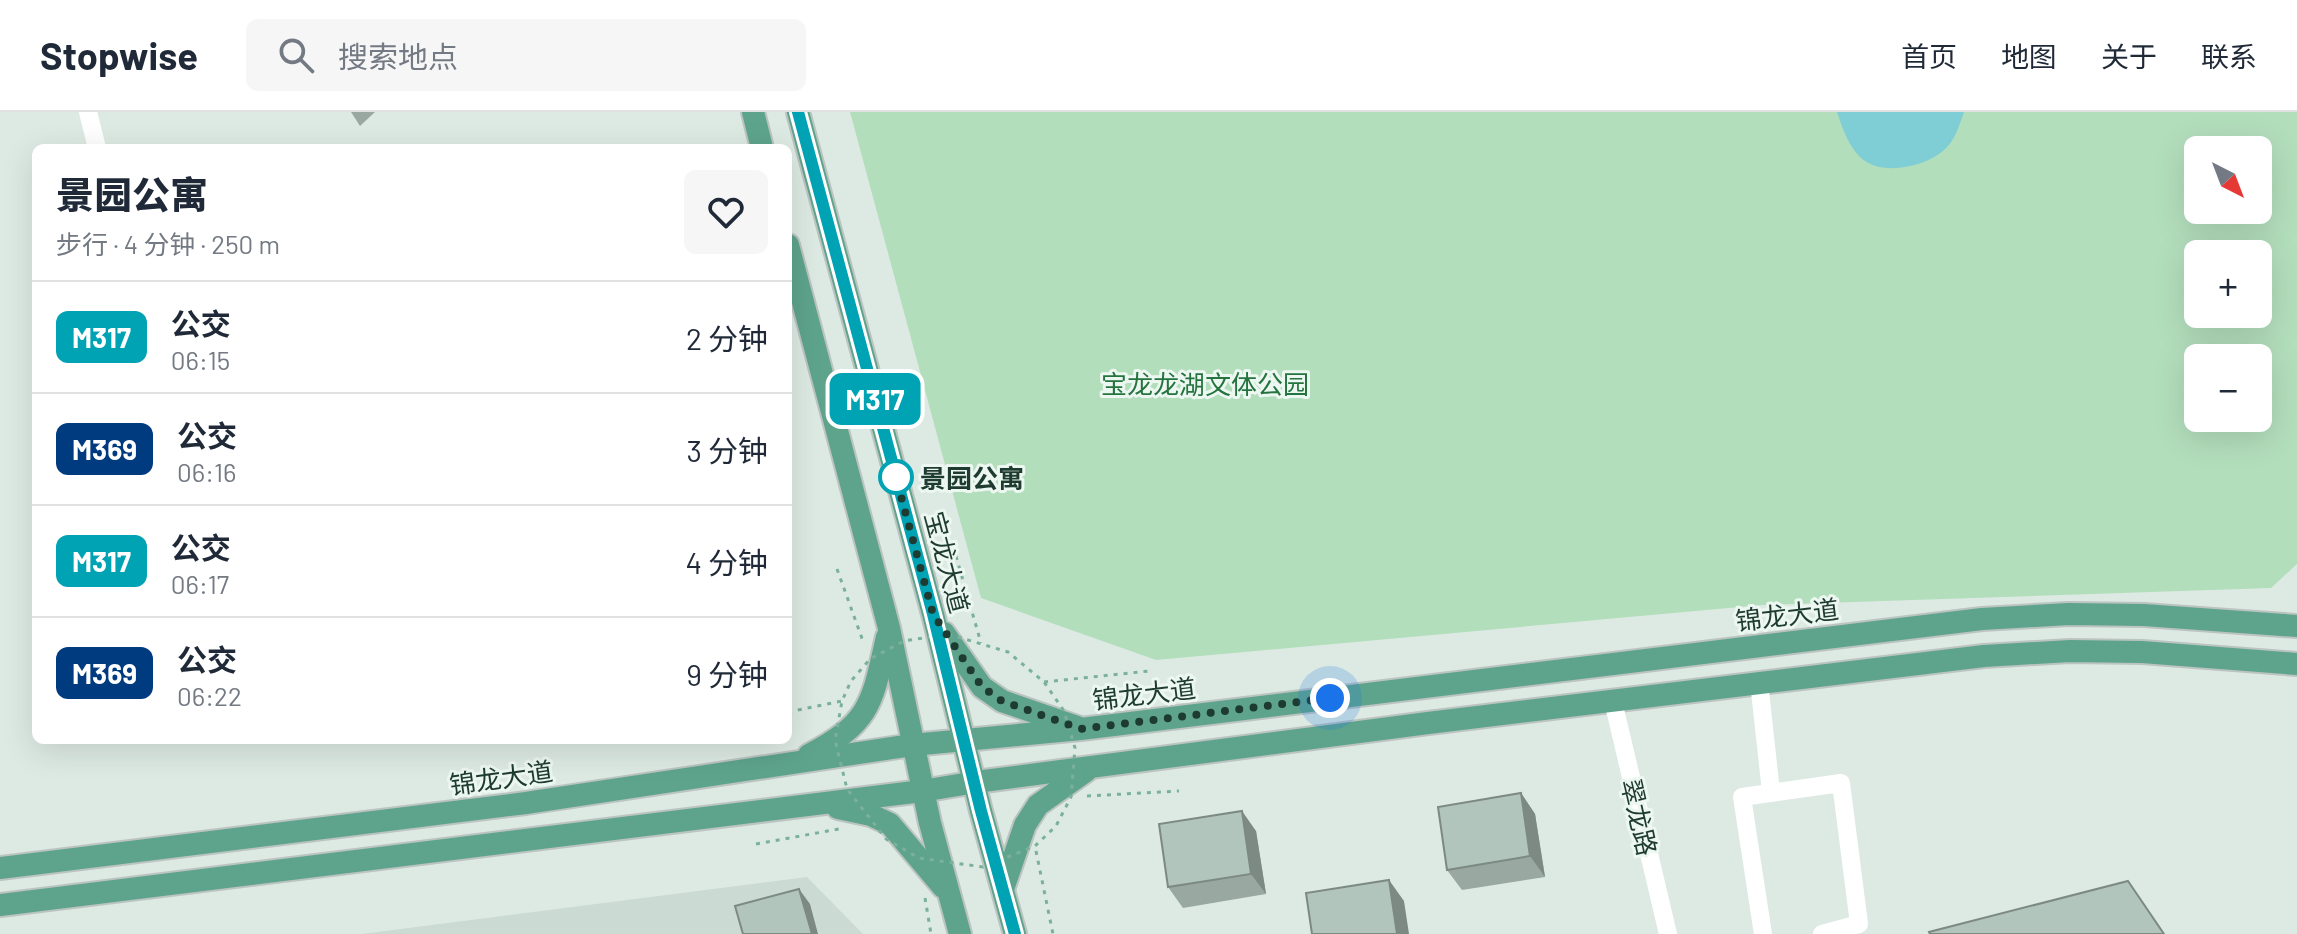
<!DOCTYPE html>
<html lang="zh">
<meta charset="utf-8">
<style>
body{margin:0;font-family:Barlow,"Noto Sans SC",sans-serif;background:#f6f6f7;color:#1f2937;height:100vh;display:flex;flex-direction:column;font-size:30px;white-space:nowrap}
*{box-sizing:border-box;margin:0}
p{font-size:26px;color:#747a83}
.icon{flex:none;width:44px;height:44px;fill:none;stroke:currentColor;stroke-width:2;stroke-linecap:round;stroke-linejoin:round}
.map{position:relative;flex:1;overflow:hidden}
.drawer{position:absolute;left:32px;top:32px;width:760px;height:600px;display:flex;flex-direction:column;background:#fff;border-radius:12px;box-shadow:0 8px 32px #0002}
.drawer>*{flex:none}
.badge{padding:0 16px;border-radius:12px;font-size:28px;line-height:52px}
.needle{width:52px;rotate:138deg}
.controls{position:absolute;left:2184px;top:24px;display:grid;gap:16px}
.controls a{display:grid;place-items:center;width:88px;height:88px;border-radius:12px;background:#fff;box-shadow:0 8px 32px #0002;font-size:40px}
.you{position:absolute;width:40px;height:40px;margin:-20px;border:6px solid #fff;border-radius:50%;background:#1a73e8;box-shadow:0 0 0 12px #1a73e833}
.map>.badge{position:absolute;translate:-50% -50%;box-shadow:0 0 0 4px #fff}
.round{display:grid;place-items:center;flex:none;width:84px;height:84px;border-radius:12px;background:#f6f6f7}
.summary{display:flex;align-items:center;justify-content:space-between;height:136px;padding:0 24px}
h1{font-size:38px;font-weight:800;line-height:60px}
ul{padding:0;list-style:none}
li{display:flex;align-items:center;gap:24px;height:112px;padding:0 24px;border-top:2px solid #e0e1e3}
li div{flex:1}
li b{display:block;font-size:30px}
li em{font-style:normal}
li .badge{min-width:88px;font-weight:700;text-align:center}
header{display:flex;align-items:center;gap:48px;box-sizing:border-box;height:112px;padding:0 40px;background:#fff;border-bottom:2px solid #e0e1e3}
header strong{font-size:38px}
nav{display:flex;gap:44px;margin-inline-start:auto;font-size:28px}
.search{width:560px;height:72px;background:#f6f6f7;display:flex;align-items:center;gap:20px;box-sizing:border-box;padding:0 28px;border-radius:12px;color:#747a83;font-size:30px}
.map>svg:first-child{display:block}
.built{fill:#cbdad2}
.green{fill:#b3debc;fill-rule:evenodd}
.water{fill:#7fcdd5}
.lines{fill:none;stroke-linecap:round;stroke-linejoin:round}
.major-casing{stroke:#bcc4c1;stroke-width:26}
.path{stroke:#7bb19c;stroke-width:3;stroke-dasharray:4 6;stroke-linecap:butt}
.minor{stroke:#fff;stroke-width:18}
.major{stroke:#5ea48d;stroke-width:22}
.path-bridge{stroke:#7bb19c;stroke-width:3;stroke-dasharray:4 6;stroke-linecap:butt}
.wall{fill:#99a9a2}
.shaded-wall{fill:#7d8a84}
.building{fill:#b2c5bc;stroke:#7d8a84;stroke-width:2}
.line-casing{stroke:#fff;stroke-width:18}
.line{stroke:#00a3b4;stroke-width:12}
.walk{stroke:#1e3b31;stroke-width:8;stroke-dasharray:0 14.4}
.stop-dot{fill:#fff;stroke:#00a3b4;stroke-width:4}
.labels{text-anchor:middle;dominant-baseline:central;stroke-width:6;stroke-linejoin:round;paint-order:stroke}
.park-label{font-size:26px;fill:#25743f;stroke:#edf7f1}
.stop-label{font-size:26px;font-weight:bold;fill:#1e3b31;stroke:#edf7f1;text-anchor:start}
.street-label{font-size:26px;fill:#1e3b31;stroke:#edf7f1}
</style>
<header>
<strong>Stopwise</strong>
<div class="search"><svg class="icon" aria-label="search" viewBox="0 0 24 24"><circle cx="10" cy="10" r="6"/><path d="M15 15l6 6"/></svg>搜索地点</div>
<nav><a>首页</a><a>地图</a><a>关于</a><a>联系</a></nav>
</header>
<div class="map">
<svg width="2297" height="822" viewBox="0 0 2297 822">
<rect width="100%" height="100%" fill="#ddeae3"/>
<path class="built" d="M807 765 863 822H362Z"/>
<path class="green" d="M850 0H2297V452L2271 476 1762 493 1156 548 981 486ZM2198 38H2258V98H2198ZM2198 142H2258V202H2198ZM2198 246H2258V306H2198Z"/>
<path class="water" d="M1837 0H1964C1959 14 1955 29 1943 39 1924 55 1880 65 1860 45 1848 33 1842 15 1837 0Z"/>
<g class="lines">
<g class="major-casing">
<g id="major">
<path d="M753 0 762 36"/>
<path d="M798 0 933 502 981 699 1015 822"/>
<path d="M788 133 889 516 930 711 960 822"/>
<path d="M944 521 982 575 1002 589 1077 615"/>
<path d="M809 643C872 610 872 590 887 525"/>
<path d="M838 696 871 703 890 712 943 775"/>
<path d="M0 756 526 691 912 633 1081 617 1982 507 2069 502 2144 503 2297 514"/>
<path d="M1003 777 1025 713 1038 693 1086 659"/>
<path d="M0 793 922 679 976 670 1428 611 1984 544 2070 539 2142 540 2297 552"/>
</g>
</g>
<g class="path">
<path d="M956 444 981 531"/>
<path d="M837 457 864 532"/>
<path d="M1044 570 1149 559"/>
<path d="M788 600 842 589"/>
<path d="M1087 684 1179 679"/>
<path d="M756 732 839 717"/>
<path d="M1036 739 1053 822"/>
<path d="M925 786 931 822"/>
</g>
<g class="minor">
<path d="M88 0 97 36"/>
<path d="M1759 570 1771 680"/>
<path d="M1613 589 1668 822"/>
<path d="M1763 822 1742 685 1841 671 1859 812 1822 822"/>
</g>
<use href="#major" class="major"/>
<path class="path-bridge" d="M948 522 1008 540 1044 570 1064 599 1075 636 1071 685 1056 714 1035 734 983 755 919 746 886 727 847 677 835 628 842 589 851 569 870 547 904 529Z"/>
</g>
<g class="wall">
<path d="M351 0H375L360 14Z"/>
<path d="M1521 681 1535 702 1545 765 1462 778 1447 758Z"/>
<path d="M1256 719 1266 782 1183 796 1168 775Z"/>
</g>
<g class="shaded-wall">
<path d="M1521 681 1535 702 1545 765 1530 744Z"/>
<path d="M1242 699 1256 719 1266 782 1251 762Z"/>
<path d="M1389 768 1404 789 1409 822H1397Z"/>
<path d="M799 777 810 792 818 822H812Z"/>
</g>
<g class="building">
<path d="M1521 681 1530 744 1447 758 1438 695Z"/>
<path d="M1242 699 1251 762 1168 775 1159 712Z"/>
<path d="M1389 768 1397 822H1312L1306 781Z"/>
<path d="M2128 769 2164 822H1930L1929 820Z"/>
<path d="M799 777 812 822H743L735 794Z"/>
</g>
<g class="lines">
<g class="line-casing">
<path id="line" d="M798 0 933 502 981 699 1015 822"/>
</g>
<use href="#line" class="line"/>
<path class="walk" d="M896 365 893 355 933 502 982 575 1002 589 1081 617 1330 586"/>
</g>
<circle class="stop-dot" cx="896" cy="365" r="16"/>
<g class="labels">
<g class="park-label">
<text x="1205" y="271">宝龙龙湖文体公园</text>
</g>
<g class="stop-label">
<text x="920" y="365">景园公寓</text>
</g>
<g class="street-label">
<text transform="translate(948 450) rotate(75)">宝龙大道</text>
<text transform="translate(1787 502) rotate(-7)">锦龙大道</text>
<text transform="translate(1144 581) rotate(-7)">锦龙大道</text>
<text transform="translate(501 665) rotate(-8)">锦龙大道</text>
<text transform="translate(1640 705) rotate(77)">翠龙路</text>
</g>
</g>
</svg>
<div class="controls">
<a><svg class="needle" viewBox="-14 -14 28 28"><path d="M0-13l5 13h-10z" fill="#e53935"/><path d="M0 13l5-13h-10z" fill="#747a83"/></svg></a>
<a>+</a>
<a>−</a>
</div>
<div class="you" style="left:1330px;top:586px"></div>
<b class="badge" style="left:875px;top:287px;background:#00a3b4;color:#fff">M317</b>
<section class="drawer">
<div class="summary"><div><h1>景园公寓</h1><p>步行 · 4 分钟 · 250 m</p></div><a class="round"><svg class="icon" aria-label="heart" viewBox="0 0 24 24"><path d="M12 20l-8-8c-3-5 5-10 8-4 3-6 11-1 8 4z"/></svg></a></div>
<ul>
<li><span class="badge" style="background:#00a3b4;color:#fff">M317</span><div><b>公交</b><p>06:15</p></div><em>2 分钟</em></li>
<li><span class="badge" style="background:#003b80;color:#fff">M369</span><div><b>公交</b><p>06:16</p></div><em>3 分钟</em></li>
<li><span class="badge" style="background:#00a3b4;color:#fff">M317</span><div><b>公交</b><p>06:17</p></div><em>4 分钟</em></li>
<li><span class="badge" style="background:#003b80;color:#fff">M369</span><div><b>公交</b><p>06:22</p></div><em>9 分钟</em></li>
</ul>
</section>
</div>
